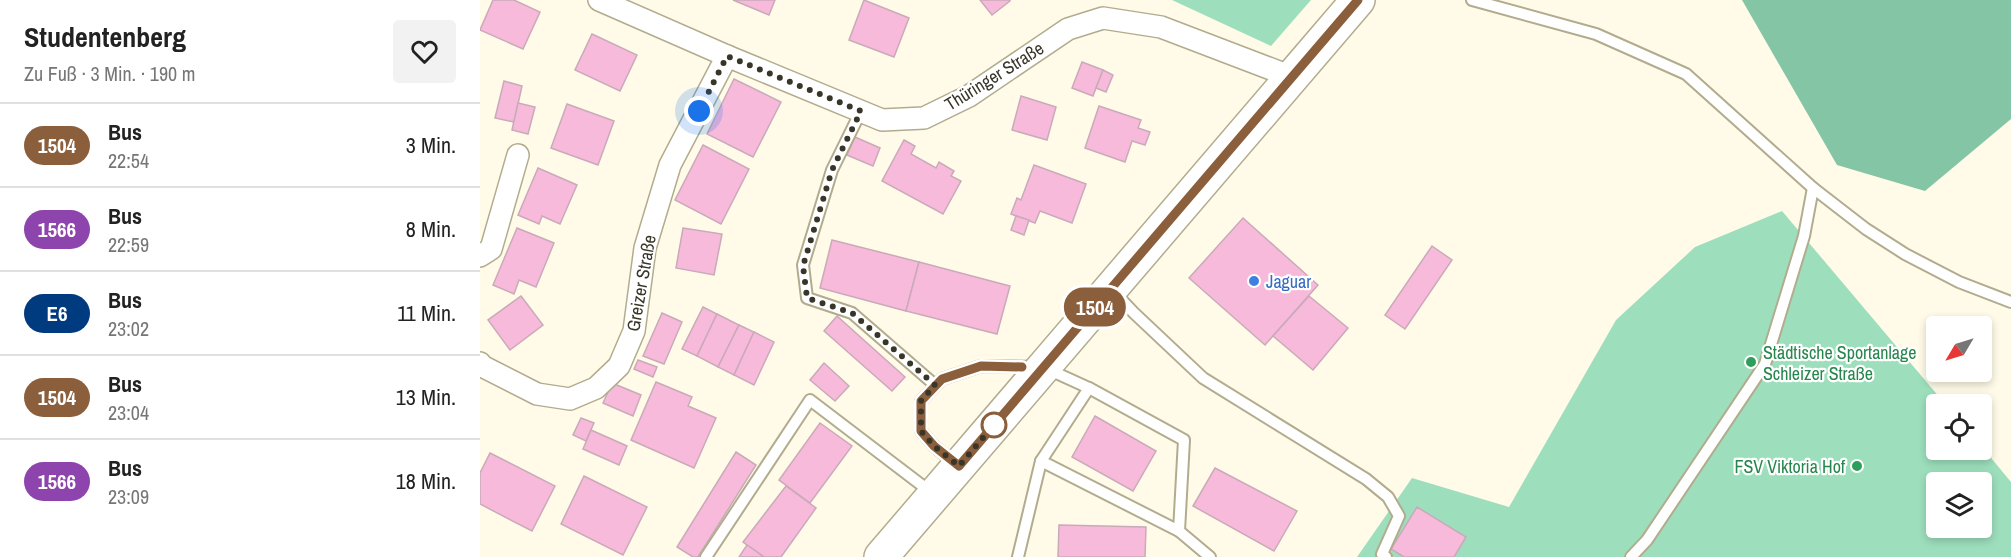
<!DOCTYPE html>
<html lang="de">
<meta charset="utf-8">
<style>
body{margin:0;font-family:"Archivo Narrow",sans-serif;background:#f2f2f2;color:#222;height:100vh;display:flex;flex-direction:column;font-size:22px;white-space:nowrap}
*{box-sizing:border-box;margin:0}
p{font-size:20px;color:#767676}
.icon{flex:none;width:33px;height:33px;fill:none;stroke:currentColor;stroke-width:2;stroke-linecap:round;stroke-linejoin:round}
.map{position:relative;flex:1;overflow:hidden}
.panel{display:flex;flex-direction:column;background:#fff;width:480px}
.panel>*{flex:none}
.badge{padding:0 12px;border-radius:20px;font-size:21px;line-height:39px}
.needle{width:39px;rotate:232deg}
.buttons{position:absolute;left:1446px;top:316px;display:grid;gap:12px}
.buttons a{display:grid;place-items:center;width:66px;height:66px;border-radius:6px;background:#fff;box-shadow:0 3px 9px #0003;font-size:30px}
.you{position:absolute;width:30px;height:30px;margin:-15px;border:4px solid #fff;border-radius:50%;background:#1a73e8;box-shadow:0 0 0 9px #1a73e833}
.map>.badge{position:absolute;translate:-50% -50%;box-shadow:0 0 0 3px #fff}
.round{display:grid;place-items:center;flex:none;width:63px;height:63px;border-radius:6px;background:#f2f2f2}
.headline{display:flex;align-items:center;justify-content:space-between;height:102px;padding:0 24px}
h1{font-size:28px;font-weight:700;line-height:45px}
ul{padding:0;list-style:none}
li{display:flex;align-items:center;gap:18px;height:84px;padding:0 24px;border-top:2px solid #e0e0e0}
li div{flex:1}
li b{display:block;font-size:22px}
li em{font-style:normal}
li .badge{min-width:66px;font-weight:700;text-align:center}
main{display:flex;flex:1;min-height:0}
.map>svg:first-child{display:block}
.green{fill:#9ddfbd;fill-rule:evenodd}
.forest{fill:#84c5a5}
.building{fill:#f8bada;stroke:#c9aab9;stroke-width:1.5}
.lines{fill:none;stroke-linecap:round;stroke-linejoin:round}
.lane-casing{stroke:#b2ac8e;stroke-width:14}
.street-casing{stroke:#b2ac8e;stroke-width:24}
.primary-casing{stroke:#b2ac8e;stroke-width:36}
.lane{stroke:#fff;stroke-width:10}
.street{stroke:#fff;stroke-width:21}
.primary{stroke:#fff;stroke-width:33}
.line-casing{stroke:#fff;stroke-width:14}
.line{stroke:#8b5e3c;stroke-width:9}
.walk{stroke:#383529;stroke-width:6;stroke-dasharray:0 10.8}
.shop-dot{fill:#3f7fe0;stroke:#fff;stroke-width:2}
.leisure-dot{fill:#2e9e5b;stroke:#fff;stroke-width:2}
.stop-dot{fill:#fff;stroke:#8b5e3c;stroke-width:3}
.labels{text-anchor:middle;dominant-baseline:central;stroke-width:4.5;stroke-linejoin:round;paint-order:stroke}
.street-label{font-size:18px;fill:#383529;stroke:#fff}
.shop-label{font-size:18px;fill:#366cbe;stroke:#fff;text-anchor:start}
.leisure-label{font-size:18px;fill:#27864d;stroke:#fff;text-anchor:start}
</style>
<main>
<section class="panel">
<div class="headline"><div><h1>Studentenberg</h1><p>Zu Fuß · 3 Min. · 190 m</p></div><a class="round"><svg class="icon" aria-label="heart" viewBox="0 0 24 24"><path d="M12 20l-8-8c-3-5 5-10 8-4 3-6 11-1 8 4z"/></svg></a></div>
<ul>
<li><span class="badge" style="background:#8b5e3c;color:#fff">1504</span><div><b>Bus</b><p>22:54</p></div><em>3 Min.</em></li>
<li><span class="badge" style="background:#8e44ad;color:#fff">1566</span><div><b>Bus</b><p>22:59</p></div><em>8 Min.</em></li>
<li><span class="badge" style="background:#003b80;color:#fff">E6</span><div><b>Bus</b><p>23:02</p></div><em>11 Min.</em></li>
<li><span class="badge" style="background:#8b5e3c;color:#fff">1504</span><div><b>Bus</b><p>23:04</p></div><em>13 Min.</em></li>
<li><span class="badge" style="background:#8e44ad;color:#fff">1566</span><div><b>Bus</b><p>23:09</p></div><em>18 Min.</em></li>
</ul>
</section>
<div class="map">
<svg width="1531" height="557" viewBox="0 0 1531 557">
<rect width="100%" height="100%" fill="#fffbe8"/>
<g class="green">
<path d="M692 0H831L791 46Z"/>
<path d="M1302 211 1466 405H1456V450H1502V447L1531 482V557H877L932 478 1029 507 1136 320 1215 247ZM1456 483H1502V528H1456Z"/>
</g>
<path class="forest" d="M1262 0H1531V119L1445 191 1357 165Z"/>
<g class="building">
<path d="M13 0H34L60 12 43 49 0 30Z"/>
<path d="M253 0H295L289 15Z"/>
<path d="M384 0 429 18 414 57 369 40Z"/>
<path d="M500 0H530V1L512 15Z"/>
<path d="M112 34 157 55 140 91 95 70Z"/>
<path d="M602 62 623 70 613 96 592 88Z"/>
<path d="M623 70 633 75 626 92 616 88Z"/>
<path d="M254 79 301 102 273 157 227 134Z"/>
<path d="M24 81 42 86 34 122 15 118Z"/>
<path d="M541 96 576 107 567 140 532 130Z"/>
<path d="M38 103 55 107 48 134 32 130Z"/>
<path d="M87 104 134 121 118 165 71 148Z"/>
<path d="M619 106 661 120 658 128 670 132 665 145 652 141 645 162 605 148Z"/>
<path d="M375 137 400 148 393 166 367 155Z"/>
<path d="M424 140 435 146 431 154 456 168 459 162 474 171 471 176 481 181 463 214 402 181Z"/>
<path d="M223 145 269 169 241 224 195 200Z"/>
<path d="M554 165 606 184 592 223 560 211 555 223 531 214 537 198 541 200Z"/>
<path d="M58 168 97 185 80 224 62 216 59 224 38 215Z"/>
<path d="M536 216 549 220 544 235 531 230Z"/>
<path d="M763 218 838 285 785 345 709 278Z"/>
<path d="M37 228 74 243 56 287 39 280 34 294 13 285Z"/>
<path d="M203 228 242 234 234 275 196 268Z"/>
<path d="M352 240 439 262 426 311 340 288Z"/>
<path d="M952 246 972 260 925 329 905 315Z"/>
<path d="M439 262 530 286 517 334 426 311Z"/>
<path d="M41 296 63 325 30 350 8 320Z"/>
<path d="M829 296 868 328 833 370 793 336Z"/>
<path d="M223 307 237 314 217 356 202 349Z"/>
<path d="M182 313 202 322 184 364 163 356Z"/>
<path d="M237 314 259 325 238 367 217 356Z"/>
<path d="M357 316 425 377 412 391 344 331Z"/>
<path d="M259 325 274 332 254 375 238 367Z"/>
<path d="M274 332 294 342 274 385 254 375Z"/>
<path d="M158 360 177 367 173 377 154 369Z"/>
<path d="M344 363 369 386 355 401 330 380Z"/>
<path d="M176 382 212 397 208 406 236 418 214 468 151 440Z"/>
<path d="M132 383 161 395 153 416 123 403Z"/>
<path d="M615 416 676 451 653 491 592 457Z"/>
<path d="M101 418 114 423 106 441 93 435Z"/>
<path d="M340 423 372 446 330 503 299 480Z"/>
<path d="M111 430 147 446 139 465 103 449Z"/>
<path d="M256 452 276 465 218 557H213L197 547Z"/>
<path d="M10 453 75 486 52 531 0 504V473Z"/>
<path d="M735 468 817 511 794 551 713 506Z"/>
<path d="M104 476 167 507 143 555 81 524Z"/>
<path d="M306 486 336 508 301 557H284L263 542Z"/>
<path d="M937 507 986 537 974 557H924L911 549Z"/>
<path d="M579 525 666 527 665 557H578Z"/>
<path d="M267 545 284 557H259Z"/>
</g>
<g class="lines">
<g class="lane-casing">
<g id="lane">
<path d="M992 0 1116 34 1206 74 1333 188 1386 229 1425 254 1479 282 1531 302"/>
<path d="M381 111 352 170 323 265 327 298 372 313 455 385"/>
<path d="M633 291 654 313 723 378 886 479 908 497 919 516 902 554 906 557"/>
<path d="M609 388 704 440 699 531"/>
<path d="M477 465 454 446 441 431V401L462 379 501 366 563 367 609 388 561 461 699 531 730 557"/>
<path d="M226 557 330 400 452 493"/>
<path d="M538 557 561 461"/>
<path d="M1151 557 1167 540 1285 364 1324 236 1333 188"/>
</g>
</g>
<g class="street-casing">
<g id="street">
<path d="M119 0 247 56 402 120 444 118 489 96 588 29 623 18 681 27 812 77"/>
<path d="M0 256 11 249 38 155"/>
<path d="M0 363 2 366 57 394 90 399 116 388 139 366 154 331 165 248 190 165 247 56"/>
</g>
</g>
<g class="primary-casing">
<path id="primary" d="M401 557 878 0"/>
</g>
<use href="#lane" class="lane"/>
<use href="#street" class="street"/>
<use href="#primary" class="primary"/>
</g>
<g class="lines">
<g class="line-casing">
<path id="line" d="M542 367 501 366 462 379 441 401V431L454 446 479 466 878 0"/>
</g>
<use href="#line" class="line"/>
<path class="walk" d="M219 111 247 56 381 111 352 170 323 266 327 298 372 313 455 385 441 401V431L454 446 479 466 514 425"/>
</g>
<circle class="shop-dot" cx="774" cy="281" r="6"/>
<g class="leisure-dot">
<circle cx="1271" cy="362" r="6"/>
<circle cx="1377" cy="466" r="6"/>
</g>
<circle class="stop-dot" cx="514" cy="425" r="12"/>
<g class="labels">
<g class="street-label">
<text transform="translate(514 76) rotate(-32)">Thüringer Straße</text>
<text transform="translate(161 283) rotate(-80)">Greizer Straße</text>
</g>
<g class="shop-label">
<text x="786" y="281">Jaguar</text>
</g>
<g class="leisure-label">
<text x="1283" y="352">Städtische Sportanlage<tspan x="1283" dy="21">Schleizer Straße</tspan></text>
<text x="1365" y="466" text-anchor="end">FSV Viktoria Hof</text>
</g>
</g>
</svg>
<div class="buttons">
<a><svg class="needle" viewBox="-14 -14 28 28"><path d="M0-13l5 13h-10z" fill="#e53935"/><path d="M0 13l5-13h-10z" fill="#767676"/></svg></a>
<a><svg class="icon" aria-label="locate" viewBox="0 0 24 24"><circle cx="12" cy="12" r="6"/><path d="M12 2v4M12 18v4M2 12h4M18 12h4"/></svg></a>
<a><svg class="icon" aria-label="layers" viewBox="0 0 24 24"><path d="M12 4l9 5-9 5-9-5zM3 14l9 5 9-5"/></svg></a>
</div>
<div class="you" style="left:219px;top:111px"></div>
<b class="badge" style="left:615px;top:307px;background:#8b5e3c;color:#fff">1504</b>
</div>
</main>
